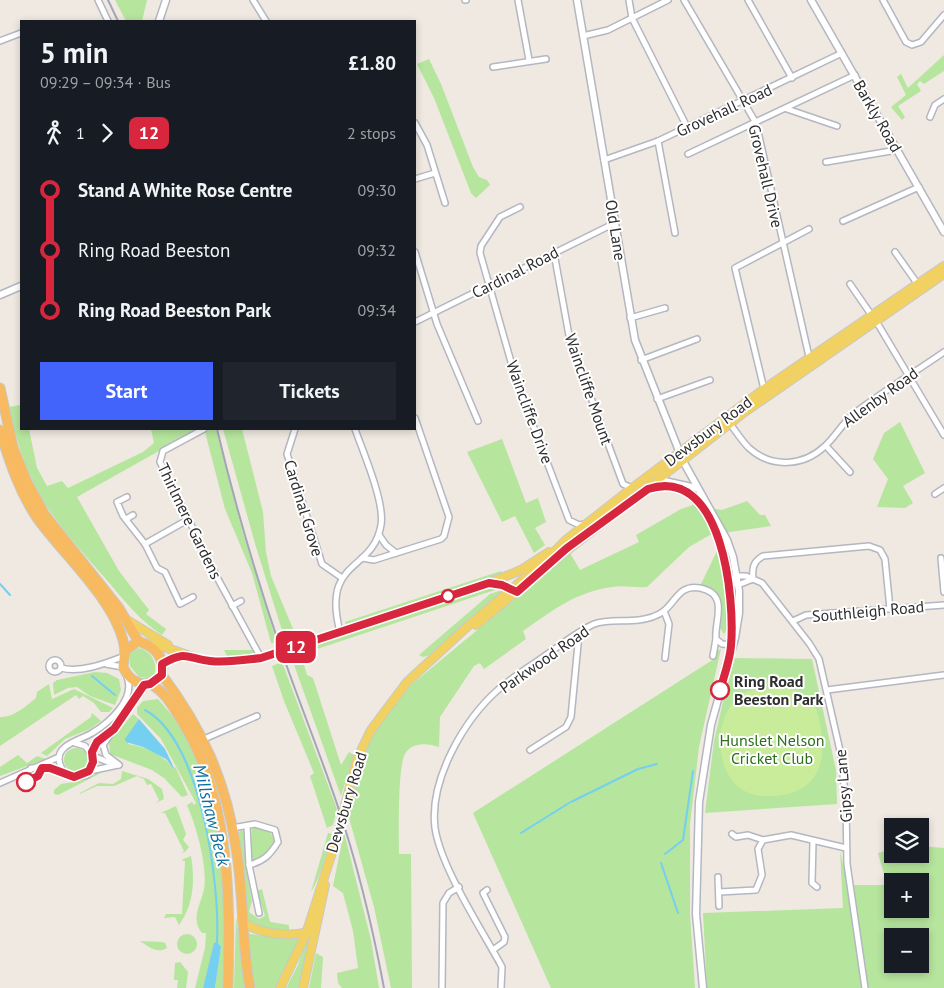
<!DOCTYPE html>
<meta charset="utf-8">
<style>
body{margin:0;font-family:"PT Sans",sans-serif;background:#20242c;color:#f1f3f6;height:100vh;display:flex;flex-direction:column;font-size:19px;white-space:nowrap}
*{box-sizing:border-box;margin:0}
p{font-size:16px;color:#9ea1a6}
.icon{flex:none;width:28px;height:28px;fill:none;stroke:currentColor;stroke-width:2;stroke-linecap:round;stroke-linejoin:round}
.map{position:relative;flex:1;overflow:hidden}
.drawer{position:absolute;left:20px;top:20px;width:396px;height:410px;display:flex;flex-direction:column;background:#171b24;border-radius:0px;box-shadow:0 2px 8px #0003}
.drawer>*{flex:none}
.badge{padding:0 10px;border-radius:8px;font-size:18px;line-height:32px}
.buttons{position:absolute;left:884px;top:818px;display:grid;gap:10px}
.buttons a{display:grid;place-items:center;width:45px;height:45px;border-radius:0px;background:#171b24;box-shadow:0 2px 8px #0003;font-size:25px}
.map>.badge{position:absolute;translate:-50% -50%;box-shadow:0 0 0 2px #fff}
.legs{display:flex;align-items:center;gap:8px;height:55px;padding:0 20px;font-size:16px}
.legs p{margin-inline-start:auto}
.headline{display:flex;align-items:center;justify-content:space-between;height:85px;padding:0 20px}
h1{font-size:28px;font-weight:700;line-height:38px}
.primary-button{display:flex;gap:10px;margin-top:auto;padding:10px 20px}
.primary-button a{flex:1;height:58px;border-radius:0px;background:#4264fb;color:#fff;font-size:20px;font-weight:700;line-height:58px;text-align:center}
.primary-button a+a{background:#20242c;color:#f1f3f6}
ul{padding:0 20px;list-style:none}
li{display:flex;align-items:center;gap:18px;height:60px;font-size:19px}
li i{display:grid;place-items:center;width:8px;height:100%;margin:0 6px;background:currentColor}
li i::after{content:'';width:12px;height:12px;margin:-6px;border:4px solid;border-radius:50%;background:#171b24}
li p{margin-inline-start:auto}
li:first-child i{background:linear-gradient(#0000 50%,currentColor 0)}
li:last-child i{background:linear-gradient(currentColor 50%,#0000 0)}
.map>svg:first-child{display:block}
.green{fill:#b6e59e;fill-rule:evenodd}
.pitch{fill:#c9ec9a}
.water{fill:#75cff0}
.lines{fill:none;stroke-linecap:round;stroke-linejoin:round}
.stream{stroke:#75cff0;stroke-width:2}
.minor-casing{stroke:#b4b7c1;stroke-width:8}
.tertiary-casing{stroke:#b4b7c1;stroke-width:9}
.primary-casing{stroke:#c9c9c9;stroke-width:10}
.trunk-casing{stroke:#c9c9c9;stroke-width:11}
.minor{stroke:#fff;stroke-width:5}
.tertiary{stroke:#fff;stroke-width:6}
.primary{stroke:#f2d163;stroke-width:8}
.trunk{stroke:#f8ba60;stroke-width:9}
.rail{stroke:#a3a6b8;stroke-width:2}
.line-1-casing{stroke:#fff;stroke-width:11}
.line-1{stroke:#d7263d;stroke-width:8}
.stop-1-dot{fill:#fff;stroke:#d7263d;stroke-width:2.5}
.labels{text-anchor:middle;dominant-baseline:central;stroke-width:4;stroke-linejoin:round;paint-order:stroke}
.street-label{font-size:16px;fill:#2e2e2e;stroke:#fff}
.stop-label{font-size:16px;font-weight:bold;fill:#2e2e2e;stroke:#fff;text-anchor:start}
.park-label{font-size:16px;fill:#2c6e1b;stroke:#fff}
.water-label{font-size:18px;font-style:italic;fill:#0d6fa3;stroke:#fff}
</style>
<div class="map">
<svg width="944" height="988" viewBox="0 0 944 988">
<rect width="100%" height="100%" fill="#efe9e1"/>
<g class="green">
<path d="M115 0H147L142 21H126Z"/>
<path d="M944 55V71L924 84 920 81 917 84 921 91 898 106 905 117 902 120 891 107 906 95 897 77 901 74 908 88Z"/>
<path d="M429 59 441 84 473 167 479 177 487 180 490 185 476 198 471 193 434 98 417 64Z"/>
<path d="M21 405V429H29L37 468 47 486 62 481 68 488 143 452 154 443 151 429H198L77 497 119 571 149 610 146 614 166 629 162 635C139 620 123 599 105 578 86 557 68 536 51 513 29 482 17 443 8 407Z"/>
<path d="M900 422 925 473 903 486 913 503 905 508 877 507 888 479 873 459 884 433Z"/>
<path d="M212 429H216L243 533 277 643H271L252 573 225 509 205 432Z"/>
<path d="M223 429H242L263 512 266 552 271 576 296 636 285 640 256 547Z"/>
<path d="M502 439 526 503 538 498 546 522 535 528 545 545 534 553 515 516 502 522 467 452Z"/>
<path d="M747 501 760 515H765L771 526 710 535 689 547 647 587C635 588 624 585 612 587 575 592 552 611 523 631L526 639 484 669 480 663 474 666 440 717 439 747C428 743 414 742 406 752 397 764 399 835 399 854H411L412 988H391L374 907 348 814 364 755 377 728 411 685 570 553 580 570 639 542 636 535 681 509 693 505 722 510Z"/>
<path d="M717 551 724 582 727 629 724 634 720 628C724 606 721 595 701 584Z"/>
<path d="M501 571 503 575 346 626 345 622Z"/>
<path d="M488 587 501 588 296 656 295 652Z"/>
<path d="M502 590V595L430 655 423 657 419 655 490 594Z"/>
<path d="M139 648C151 651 157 662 155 673L151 678 139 677 130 666 129 653Z"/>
<path d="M721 649 699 747 690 825V914L695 988H551L473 813 714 659 715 652Z"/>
<path d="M224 650H255L250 656 228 658Z"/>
<path d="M301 655 307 675 313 678 341 765 349 752 354 755 341 796 292 659Z"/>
<path d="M733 658 812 659 836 770 837 804 705 813 714 741Z"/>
<path d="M282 662 337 809 333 825 327 828 310 776 314 773 284 701 272 666Z"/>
<path d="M95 672 107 673 119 679 121 690 115 705 90 696 77 687 68 688 54 695 53 683 57 680Z"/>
<path d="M49 684 52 699 74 689 113 708 109 712H101L94 703 83 696 79 699 76 695 0 746V717C13 718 26 706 36 698L37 692Z"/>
<path d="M158 699 175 719 190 745 210 793 225 872 224 988H215L221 947 217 942 203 988H195L205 948 206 933H202C190 919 201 904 204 889 208 867 196 825 187 805L192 802 194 805 196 803 161 739 137 714V708L143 701Z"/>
<path d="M92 713 101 721 90 729 65 739 47 756 41 753 91 717Z"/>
<path d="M133 714 139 719 128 744C145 746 164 756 175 769V766L188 795 182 797 164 778 152 770 110 754 109 742Z"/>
<circle cx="76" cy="760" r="12"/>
<path d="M18 755 27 763 37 756 46 759 0 776V767Z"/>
<path d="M122 771 148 779 162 789 164 799 156 803 159 800 151 784 147 785 144 779 137 776 114 786H97L80 794V793L99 783 113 784 121 779Z"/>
<path d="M99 772V774L58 795 54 794V790L61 784 84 780Z"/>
<path d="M176 806 186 834 183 840 189 847 185 852 181 853 184 851 165 813H161Z"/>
<path d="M256 827 270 831 275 843 260 860 253 861 250 859 252 829Z"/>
<path d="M241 829 245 833V863L252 901 249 912 259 919 265 916 257 891 262 889 270 922 289 925V932L255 927 246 921 237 836Z"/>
<path d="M344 832 371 940 379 988H342L338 983 337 973 358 968 353 931 343 893 333 886Z"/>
<path d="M328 833 332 834C326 854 322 874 311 892Z"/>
<path d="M920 846 944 848V988H707L703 913 843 908 840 851 853 907H856L853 885H888V875L884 874 878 853 892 849V854H920ZM892 881H920V909H892ZM892 936H920V964H892Z"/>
<path d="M191 856C195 880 194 905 179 925L175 917 164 918 166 914H182L185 861 181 860Z"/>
<path d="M236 917 246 988H234Z"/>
<path d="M314 917 300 988H286L298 965Z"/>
<path d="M245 933 284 939 300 938 276 988H253Z"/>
<circle cx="187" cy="944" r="10"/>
<path d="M140 941 162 942 165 943 167 948C157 954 149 947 140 941Z"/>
<path d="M316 953 323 957 321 988H309Z"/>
<path d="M180 962 188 972 186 988H177L178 980H174L175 963Z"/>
</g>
<path class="pitch" d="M770 688C781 689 794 687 804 694 816 702 819 716 821 730 828 774 808 798 763 796 715 794 707 720 741 695 749 689 761 689 770 688Z"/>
<g class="water">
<path d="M139 719 165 749 175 770 166 759 143 747 126 742 125 739Z"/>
<path d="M217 942 221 947 215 988H203L214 943Z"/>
</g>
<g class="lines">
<g class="stream">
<path d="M0 584 10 595"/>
<path d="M92 676 115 695"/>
<path d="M145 710C201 740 220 883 217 942"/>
<path d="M571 802 638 769 657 764"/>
<path d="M521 833 569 803"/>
<path d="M665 854 683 840 693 771"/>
<path d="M661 863 678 913"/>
</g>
<g class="minor-casing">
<g id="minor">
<path d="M98 0 108 21"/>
<path d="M253 0 266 21"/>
<path d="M465 0H466"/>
<path d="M518 0 529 60"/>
<path d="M629 0 632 18 687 127"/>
<path d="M684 0 756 123 810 361"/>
<path d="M748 0 792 78"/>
<path d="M883 0 906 42 912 45 921 42 944 15"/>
<path d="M583 36 608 30 668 0"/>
<path d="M0 41 21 33"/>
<path d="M493 67 546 59"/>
<path d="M787 109 837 126"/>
<path d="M930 117 935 105 944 99"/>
<path d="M415 123 427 145 445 203"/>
<path d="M658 141 675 233"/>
<path d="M688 154 855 75"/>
<path d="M604 160 658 141 842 53"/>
<path d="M826 162 897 150"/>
<path d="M415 179 435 173"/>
<path d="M520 207 500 217 481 246 480 253 517 383 569 520 579 525 585 524"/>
<path d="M843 221 919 187"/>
<path d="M415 252 437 324 478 421"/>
<path d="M895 252 919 286"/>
<path d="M554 253 570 341 623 484 632 488"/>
<path d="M850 284 879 326 944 435"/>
<path d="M630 318 665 308"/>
<path d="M415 322 615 223"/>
<path d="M641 360 697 339"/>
<path d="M764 389 735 268 809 229"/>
<path d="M657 399 710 380"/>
<path d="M728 421C735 430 741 440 749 448 772 469 804 466 825 446 836 436 842 423 856 412 884 391 915 372 944 352"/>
<path d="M204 429 163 451 160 462 219 581 261 658"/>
<path d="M295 429 287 454 322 564 342 578"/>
<path d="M826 446 850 472"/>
<path d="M935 494 944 488"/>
<path d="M127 497 117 502 123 516 145 544 157 568 165 572 180 604 193 597"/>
<path d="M126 519 133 515"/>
<path d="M379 535 386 545 396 553"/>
<path d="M145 544 189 519"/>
<path d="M362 558 374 560 441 539 444 536 449 517 415 418"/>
<path d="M941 558 944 592"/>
<path d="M753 579C752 568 753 562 763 556L869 546 880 550 885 559 890 609"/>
<path d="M730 582 737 576H746L762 583 809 643 819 659 841 755 846 804 847 864 865 988"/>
<path d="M730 582 738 585 753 579"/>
<path d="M232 606 241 601"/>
<path d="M664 611 669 624 665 658"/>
<path d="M793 621 806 615 944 605"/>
<path d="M340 632C321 558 373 573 381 525 385 502 363 452 355 429"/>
<path d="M713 656 716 639"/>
<circle cx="55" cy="666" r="6"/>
<path d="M106 664 123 667"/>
<path d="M61 668C80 673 104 664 122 657"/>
<path d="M827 690 944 675"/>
<path d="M204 739 257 716"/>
<path d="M530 750 566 727 571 717 579 634"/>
<path d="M92 753 97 742 110 732"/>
<path d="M93 756 113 764"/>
<path d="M119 765 106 755 103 745 144 685"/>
<path d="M31 768C38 768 45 767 52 768 67 772 95 790 93 756L85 746 75 743"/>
<path d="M90 771 118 765"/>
<path d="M64 772C59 765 56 755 64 748 71 741 84 738 92 733 109 723 136 699 127 677"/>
<path d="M0 783 59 757"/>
<path d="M247 826 249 865 259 913"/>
<path d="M232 828 255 824 275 830 278 842C270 855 264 861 249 865"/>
<path d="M732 834 736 837 748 835 763 840"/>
<path d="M813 842 812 883 817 887"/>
<path d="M718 877 719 906"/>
<path d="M487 890 483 893 505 937 504 942 493 950"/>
<path d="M719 892 756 890 762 875 758 849 763 840 791 835 846 848"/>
<path d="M442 988 443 903 449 893 459 887"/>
<path d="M501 988 502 967C482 930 441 868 435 828 429 780 464 719 500 688 514 676 531 666 546 655 561 645 578 631 594 624 607 619 625 622 639 620 647 619 657 616 664 611 676 601 680 584 700 588 730 594 714 621 716 639L722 644 732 645"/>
</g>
</g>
<g class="tertiary-casing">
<g id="tertiary">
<path d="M577 0 635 340 683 461 727 540 733 557 739 591V613L735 638 711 725 699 802 696 914 703 988"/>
<path d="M811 0 944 232"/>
<path d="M159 21 166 0"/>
<path d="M0 295 21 286"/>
<path d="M660 480 696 488"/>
<path d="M648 489C663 484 679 486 691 496 695 499 697 504 702 507"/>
<path d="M702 500V507L716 531 729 575 731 644"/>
</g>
</g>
<g class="primary-casing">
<g id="primary">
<path d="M547 566 742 414 944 274"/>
<path d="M489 583 502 585 515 591"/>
<path d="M127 620 168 645"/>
<path d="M476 625 527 583"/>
<path d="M147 644C166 645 181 654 199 659 220 664 240 661 261 658L489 583 521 570 549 552"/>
<path d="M162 664 173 657 187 655"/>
<path d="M242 920C254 934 290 937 307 932"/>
<path d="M280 988 306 934 337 837 357 759 371 730 407 682 468 626 546 560 566 540 627 492 764 389 944 266"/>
<path d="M303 988 325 885"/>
</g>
</g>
<g class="trunk-casing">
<g id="trunk">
<path d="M0 388 13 447 27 482 45 515 119 608 138 641"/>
<path d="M0 430C9 461 19 491 37 518 64 556 120 604 125 651"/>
<path d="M138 641C154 646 165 656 162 675 147 690 131 684 123 667L125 651Z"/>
<path d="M162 675C202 728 226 781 236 848 244 894 241 941 250 988"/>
<path d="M150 684C165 691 173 707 182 721 231 801 230 896 228 988"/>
</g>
</g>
<use href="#minor" class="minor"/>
<use href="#tertiary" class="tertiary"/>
<use href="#primary" class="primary"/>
<use href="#trunk" class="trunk"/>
<g class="rail">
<path d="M108 0 118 21"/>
<path d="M217 429C234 501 255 573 279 644 297 697 318 748 336 801 357 862 372 924 384 988"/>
</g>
</g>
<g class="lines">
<g class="line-1-casing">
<path id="line-1" d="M26 782 38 776 42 768H50L74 777 89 771 93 762 92 752 97 742 114 729 144 685 150 684 162 675V664C186 650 186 658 210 661 227 663 244 660 261 658L489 583 502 585 517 592 567 548 648 489C723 465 735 599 731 646 730 660 724 676 720 690"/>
</g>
<use href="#line-1" class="line-1"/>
</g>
<g class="stop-1-dot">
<circle cx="448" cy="596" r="6"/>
<circle cx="720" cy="690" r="9"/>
<circle cx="26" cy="782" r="9"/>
</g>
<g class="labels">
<g class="street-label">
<text transform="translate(724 110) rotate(-25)">Grovehall Road</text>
<text transform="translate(878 116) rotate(60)">Barkly Road</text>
<text transform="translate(766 176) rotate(77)">Grovehall Drive</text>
<text transform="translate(616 230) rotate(81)">Old Lane</text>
<text transform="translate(515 272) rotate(-27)">Cardinal Road</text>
<text transform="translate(589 389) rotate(71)">Waincliffe Mount</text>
<text transform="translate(880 397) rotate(-36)">Allenby Road</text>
<text transform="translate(530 412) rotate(70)">Waincliffe Drive</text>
<text transform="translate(708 431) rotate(-37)">Dewsbury Road</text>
<text transform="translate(304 508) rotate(73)">Cardinal Grove</text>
<text transform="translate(190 521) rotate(64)">Thirlmere Gardens</text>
<text transform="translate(868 611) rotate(-5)">Southleigh Road</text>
<text transform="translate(544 659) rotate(-35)">Parkwood Road</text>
<text transform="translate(843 786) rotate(-95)">Gipsy Lane</text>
<text transform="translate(346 802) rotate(-73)">Dewsbury Road</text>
</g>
<g class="stop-label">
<text x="734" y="681">Ring Road<tspan x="734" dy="18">Beeston Park</tspan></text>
</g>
<g class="park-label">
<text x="772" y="740">Hunslet Nelson<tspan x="772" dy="18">Cricket Club</tspan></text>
</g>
<g class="water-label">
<text transform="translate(212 815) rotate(76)">Millshaw Beck</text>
</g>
</g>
</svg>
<div class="buttons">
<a><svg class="icon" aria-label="layers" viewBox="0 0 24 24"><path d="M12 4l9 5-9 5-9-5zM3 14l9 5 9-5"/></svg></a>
<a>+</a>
<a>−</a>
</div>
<b class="badge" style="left:296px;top:647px;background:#d7263d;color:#fff">12</b>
<section class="drawer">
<div class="headline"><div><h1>5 min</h1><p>09:29 – 09:34 · Bus</p></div><b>£1.80</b></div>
<div class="legs"><svg class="icon" aria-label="walk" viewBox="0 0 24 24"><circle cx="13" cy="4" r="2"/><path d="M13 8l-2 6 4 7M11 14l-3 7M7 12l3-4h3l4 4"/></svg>1<svg class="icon" aria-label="forward" viewBox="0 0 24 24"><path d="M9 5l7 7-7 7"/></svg><b class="badge" style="background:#d7263d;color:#fff">12</b><p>2 stops</p></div>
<ul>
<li><i style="color:#d7263d"></i><b>Stand A White Rose Centre</b><p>09:30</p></li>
<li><i style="color:#d7263d"></i><span>Ring Road Beeston</span><p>09:32</p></li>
<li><i style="color:#d7263d"></i><b>Ring Road Beeston Park</b><p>09:34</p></li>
</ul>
<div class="primary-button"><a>Start</a><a>Tickets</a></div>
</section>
</div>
